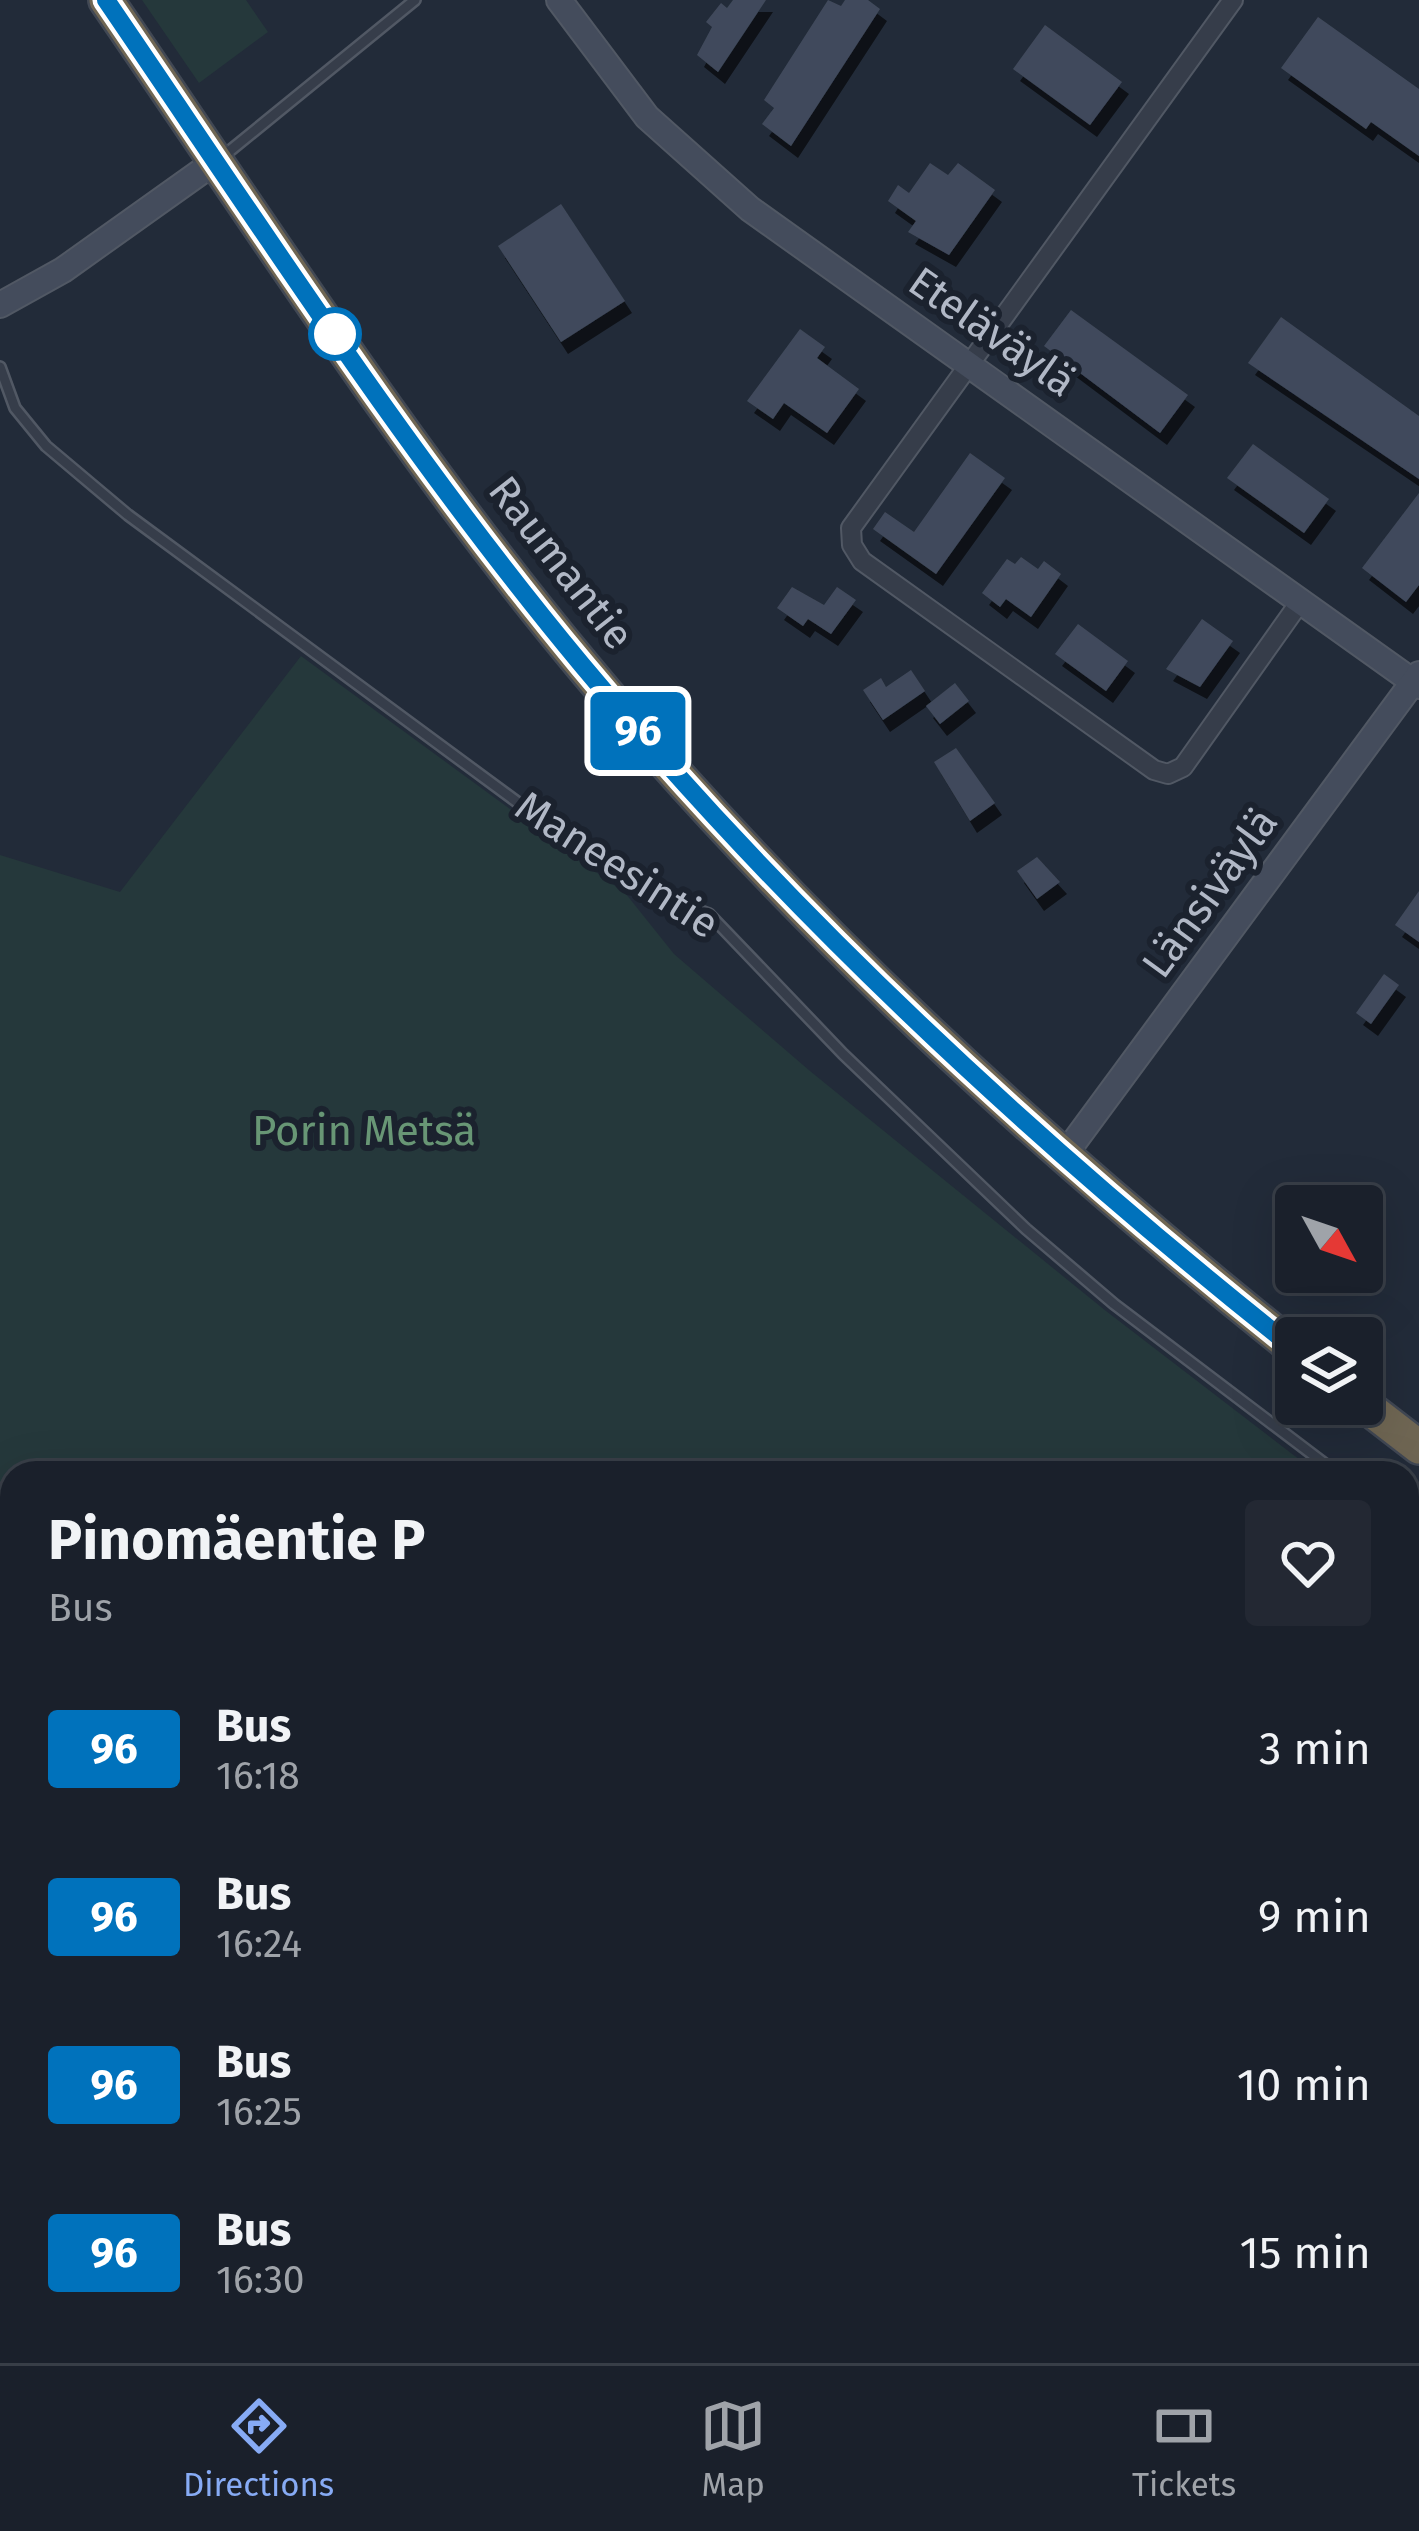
<!DOCTYPE html>
<meta charset="utf-8">
<style>
body{margin:0;font-family:"Fira Sans",sans-serif;background:#232833;color:#f1f3f6;height:100vh;display:flex;flex-direction:column;font-size:45px;white-space:nowrap}
*{box-sizing:border-box;margin:0}
p{font-size:39px;color:#9fa3a9}
.icon{flex:none;width:66px;height:66px;fill:none;stroke:currentColor;stroke-width:2;stroke-linecap:round;stroke-linejoin:round}
.map{position:relative;flex:1;overflow:hidden}
.sheet{position:absolute;left:0px;top:1461px;width:1419px;height:903px;display:flex;flex-direction:column;background:#1a202b;border-radius:36px 36px 0 0;box-shadow:0 12px 48px #0002,0 0 0 3px #383e47}
.sheet>*{flex:none}
.badge{padding:0 24px;border-radius:9px;font-size:42px;line-height:78px}
.needle{width:78px;rotate:130deg}
.controls{position:absolute;left:1275px;top:1185px;display:grid;gap:24px}
.controls a{display:grid;place-items:center;width:108px;height:108px;border-radius:12px;background:#1a202b;box-shadow:0 12px 48px #0002,0 0 0 3px #383e47;font-size:60px}
.map>.badge{position:absolute;translate:-50% -50%;box-shadow:0 0 0 6px #fff}
.round{display:grid;place-items:center;flex:none;width:126px;height:126px;border-radius:12px;background:#232833}
.summary{display:flex;align-items:center;justify-content:space-between;height:204px;padding:0 48px}
h1{font-size:57px;font-weight:700;line-height:90px}
ul{padding:0;list-style:none}
li{display:flex;align-items:center;gap:36px;height:168px;padding:0 48px}
li div{flex:1}
li b{display:block;font-size:45px}
li em{font-style:normal}
li .badge{min-width:132px;font-weight:700;text-align:center}
.tabs{display:flex;justify-content:space-around;align-items:center;height:168px;border-top:3px solid #383e47;background:#1a202b;font-size:33px;color:#9fa3a9}
.tabs a{display:grid;justify-items:center;gap:6px}
.tabs .on{color:#87abf5}
.map>svg:first-child{display:block}
.green{fill:#25383b}
.building{fill:#414a5b;filter:url(#shadow)}
.lines{fill:none;stroke-linecap:round;stroke-linejoin:round}
.lane-casing{stroke:#515864;stroke-width:14}
.street-casing{stroke:#515864;stroke-width:22}
.secondary-casing{stroke:#515864;stroke-width:28}
.highway-casing{stroke:#414854;stroke-width:38}
.lane{stroke:#363d4a;stroke-width:9}
.street{stroke:#363d4a;stroke-width:18}
.secondary{stroke:#444c5c;stroke-width:24}
.highway{stroke:#6f6653;stroke-width:33}
.line-casing{stroke:#fff;stroke-width:27}
.line{stroke:#0072bc;stroke-width:18}
.stop-dot{fill:#fff;stroke:#0072bc;stroke-width:6}
.labels{text-anchor:middle;dominant-baseline:central;stroke-width:12;stroke-linejoin:round;paint-order:stroke}
.street-label{font-size:42px;fill:#b1b8c6;stroke:#1b222e}
.park-label{font-size:42px;fill:#689675;stroke:#1b222e}
</style>
<div class="map">
<svg width="1419" height="2363" viewBox="0 0 1419 2363">
<defs>
<filter id="shadow"><feDropShadow dx="7" dy="12" stdDeviation="0" flood-color="#0009"/></filter>
</defs>
<rect width="100%" height="100%" fill="#222b39"/>
<g class="green">
<path d="M142 0H246L268 32 199 83Z"/>
<path d="M301 656 626 894 674 954 810 1071 1106 1311 1317 1473H12V2352H1407V1542L1419 1551V2363H0V855L120 892Z"/>
</g>
<g class="building">
<path d="M733 0H766L718 72 697 55 712 27 706 22 721 3 727 8Z"/>
<path d="M828 0 841 6 845 0H868L880 9 791 146 762 124 774 108 764 100Z"/>
<path d="M1318 17 1419 89V156L1371 122 1366 129 1281 68Z"/>
<path d="M1045 25 1122 82 1090 125 1013 69Z"/>
<path d="M930 163 948 175 958 163 995 190 949 255 908 232 916 221 888 201 898 185 909 193Z"/>
<path d="M561 204 625 301 561 342 498 246Z"/>
<path d="M1071 310 1188 395 1160 433 1044 346Z"/>
<path d="M1281 317 1419 416V479L1248 363Z"/>
<path d="M800 329 825 347 817 358 859 389 827 433 784 403 773 419 747 401Z"/>
<path d="M1253 444 1329 499 1304 533 1227 478Z"/>
<path d="M970 453 1005 478 936 574 873 529 885 512 914 532Z"/>
<path d="M1419 493V585L1406 602 1362 568Z"/>
<path d="M1021 557 1038 569 1044 561 1061 574 1031 617 1006 599 1000 607 982 593 1007 559 1015 564Z"/>
<path d="M792 587 824 605 837 587 856 600 831 634 808 619 803 626 777 608Z"/>
<path d="M1202 619 1233 641 1200 687 1166 669Z"/>
<path d="M1078 624 1128 661 1106 691 1055 654Z"/>
<path d="M911 670 925 691 883 720 863 690 881 678 886 687Z"/>
<path d="M955 683 969 701 940 724 926 706Z"/>
<path d="M956 748 995 803 970 821 934 762Z"/>
<path d="M1037 857 1060 882 1037 899 1017 871Z"/>
<path d="M1419 891V942L1395 925Z"/>
<path d="M1384 974 1399 985 1371 1024 1356 1013Z"/>
</g>
<g class="lines">
<g class="lane-casing">
<g id="lane">
<path d="M221 158 415 0"/>
<path d="M0 367 15 408 46 446 128 515 593 858 638 888 709 914 843 1054 1026 1229 1114 1304 1337 1473"/>
<path d="M1407 1526 1419 1535"/>
</g>
</g>
<g class="street-casing">
<path id="street" d="M1233 0 851 528 852 545 862 561 1154 770 1168 774 1183 767 1300 602"/>
</g>
<g class="secondary-casing">
<g id="secondary">
<path d="M559 0 647 117 750 209 1419 686"/>
<path d="M0 305 63 270 216 161"/>
<path d="M1063 1157 1419 674"/>
</g>
</g>
<g class="highway-casing">
<g id="highway">
<path d="M106 0C260 224 408 456 582 665 793 920 1039 1144 1296 1350"/>
<path d="M1362 1403 1419 1447"/>
</g>
</g>
<use href="#lane" class="lane"/>
<use href="#street" class="street"/>
<use href="#secondary" class="secondary"/>
<use href="#highway" class="highway"/>
</g>
<g class="lines">
<g class="line-casing">
<path id="line" d="M106 0C259 224 408 456 582 665 793 919 1038 1145 1296 1350"/>
</g>
<use href="#line" class="line"/>
</g>
<circle class="stop-dot" cx="335" cy="334" r="24"/>
<g class="labels">
<g class="street-label">
<text transform="translate(992 332) rotate(35)">Eteläväylä</text>
<text transform="translate(561 563) rotate(52)">Raumantie</text>
<text transform="translate(617 865) rotate(33)">Maneesintie</text>
<text transform="translate(1210 893) rotate(-54)">Länsiväylä</text>
</g>
<g class="park-label">
<text x="364" y="1131">Porin Metsä</text>
</g>
</g>
</svg>
<div class="controls">
<a><svg class="needle" viewBox="-14 -14 28 28"><path d="M0-13l5 13h-10z" fill="#e53935"/><path d="M0 13l5-13h-10z" fill="#9fa3a9"/></svg></a>
<a><svg class="icon" aria-label="layers" viewBox="0 0 24 24"><path d="M12 4l9 5-9 5-9-5zM3 14l9 5 9-5"/></svg></a>
</div>
<b class="badge" style="left:638px;top:731px;background:#0072bc;color:#fff">96</b>
<section class="sheet">
<div class="summary"><div><h1>Pinomäentie P</h1><p>Bus</p></div><a class="round"><svg class="icon" aria-label="heart" viewBox="0 0 24 24"><path d="M12 20l-8-8c-3-5 5-10 8-4 3-6 11-1 8 4z"/></svg></a></div>
<ul>
<li><span class="badge" style="background:#0072bc;color:#fff">96</span><div><b>Bus</b><p>16:18</p></div><em>3 min</em></li>
<li><span class="badge" style="background:#0072bc;color:#fff">96</span><div><b>Bus</b><p>16:24</p></div><em>9 min</em></li>
<li><span class="badge" style="background:#0072bc;color:#fff">96</span><div><b>Bus</b><p>16:25</p></div><em>10 min</em></li>
<li><span class="badge" style="background:#0072bc;color:#fff">96</span><div><b>Bus</b><p>16:30</p></div><em>15 min</em></li>
</ul>
</section>
</div>
<nav class="tabs">
<a class="on"><svg class="icon" aria-label="directions" viewBox="0 0 24 24"><path d="M12 3l9 9-9 9-9-9zM9 14v-3h6M13 9l2 2-2 2"/></svg>Directions</a>
<a><svg class="icon" aria-label="map" viewBox="0 0 24 24"><path d="M3 6l6-2 6 2 6-2v14l-6 2-6-2-6 2zM9 4v14M15 6v14"/></svg>Map</a>
<a><svg class="icon" aria-label="tickets" viewBox="0 0 24 24"><path d="M3 7h18v10H3zM15 7v10"/></svg>Tickets</a>
</nav>
